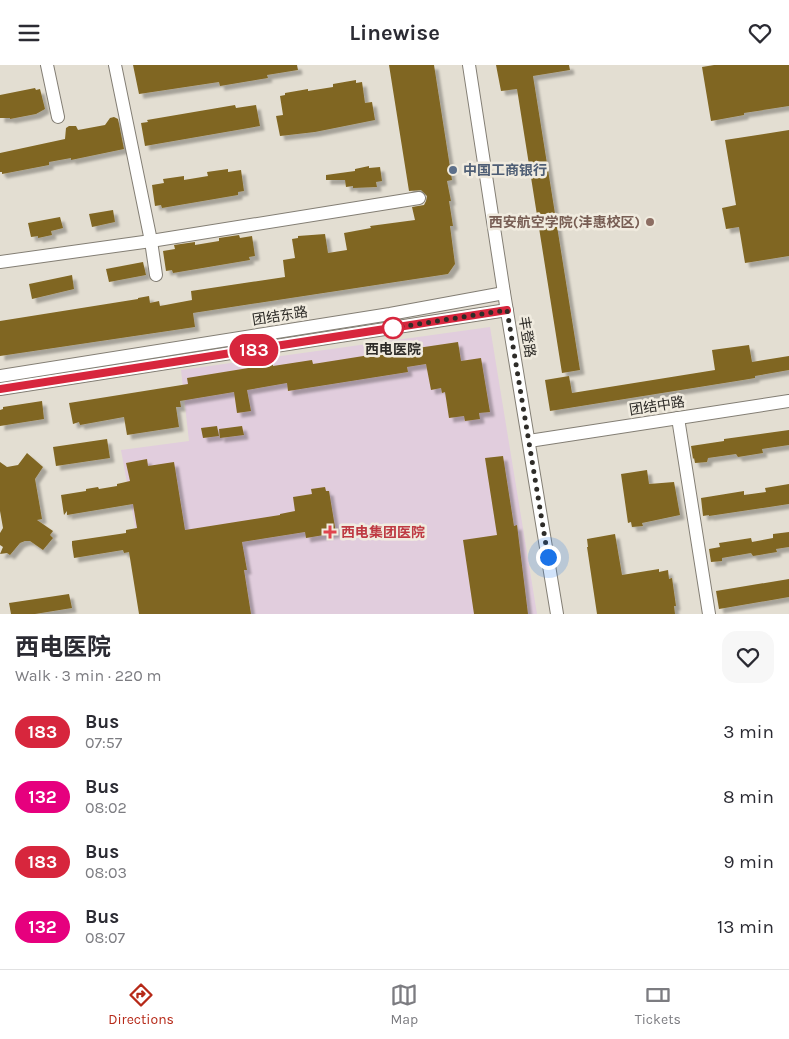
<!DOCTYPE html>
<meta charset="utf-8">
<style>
body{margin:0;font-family:Karla,"Noto Sans SC",sans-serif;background:#f7f7f7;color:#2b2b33;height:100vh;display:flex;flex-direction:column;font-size:19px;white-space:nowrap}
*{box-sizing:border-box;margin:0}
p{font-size:16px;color:#7c7c81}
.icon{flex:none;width:28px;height:28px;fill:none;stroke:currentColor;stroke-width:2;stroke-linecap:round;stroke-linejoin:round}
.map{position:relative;height:549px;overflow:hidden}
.details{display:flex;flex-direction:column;background:#fff;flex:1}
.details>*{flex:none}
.badge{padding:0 10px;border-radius:16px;font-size:18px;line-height:32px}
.you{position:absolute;width:25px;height:25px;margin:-12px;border:4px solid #fff;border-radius:50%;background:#1a73e8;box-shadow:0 0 0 8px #1a73e833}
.map>.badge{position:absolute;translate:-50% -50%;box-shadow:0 0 0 2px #fff}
.round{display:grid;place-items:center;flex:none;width:52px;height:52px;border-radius:15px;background:#f7f7f7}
.summary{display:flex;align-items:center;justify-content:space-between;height:85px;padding:0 15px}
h1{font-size:24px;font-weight:700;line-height:38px}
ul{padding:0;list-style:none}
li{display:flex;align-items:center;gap:15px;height:65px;padding:0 15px}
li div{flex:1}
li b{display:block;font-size:19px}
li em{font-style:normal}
li .badge{min-width:55px;font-weight:700;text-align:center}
header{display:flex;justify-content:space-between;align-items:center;height:65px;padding:0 15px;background:#fff;font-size:22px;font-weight:700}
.dock{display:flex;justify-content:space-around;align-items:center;height:70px;border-top:1px solid #e1e1e2;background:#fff;font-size:14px;color:#7c7c81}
.dock a{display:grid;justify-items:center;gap:2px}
.dock .active{color:#b62918}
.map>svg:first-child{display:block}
.medical{fill:#e1cddd}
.building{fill:#806622;filter:url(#shadow)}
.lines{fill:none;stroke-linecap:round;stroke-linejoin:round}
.minor-casing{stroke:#837e74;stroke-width:14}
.minor{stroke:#fff;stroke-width:12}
.line-casing{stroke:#fff;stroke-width:11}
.line{stroke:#d7263d;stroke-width:8}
.walk{stroke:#2e2c28;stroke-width:5;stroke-dasharray:0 9}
.service-dot{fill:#5c6f8a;stroke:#f0ebdf;stroke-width:2}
.education-dot{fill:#8d6e63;stroke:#f0ebdf;stroke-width:2}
.stop-dot{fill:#fff;stroke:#d7263d;stroke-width:2.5}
.health-dot{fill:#e0444e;stroke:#f0ebdf;stroke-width:2}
.labels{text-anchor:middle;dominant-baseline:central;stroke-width:5;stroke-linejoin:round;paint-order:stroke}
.service-label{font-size:14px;font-weight:bold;fill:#4e5e75;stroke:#f0ebdf;text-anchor:start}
.education-label{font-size:14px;font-weight:bold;fill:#785e54;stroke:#f0ebdf;text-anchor:end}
.street-label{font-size:14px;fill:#2e2c28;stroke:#f0ebdf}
.stop-label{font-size:14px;font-weight:bold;fill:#2e2c28;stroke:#f0ebdf}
.health-label{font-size:14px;font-weight:bold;fill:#be3a42;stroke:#f0ebdf;text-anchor:start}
</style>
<header><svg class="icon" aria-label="menu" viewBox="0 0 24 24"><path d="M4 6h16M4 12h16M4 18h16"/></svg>Linewise<svg class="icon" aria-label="heart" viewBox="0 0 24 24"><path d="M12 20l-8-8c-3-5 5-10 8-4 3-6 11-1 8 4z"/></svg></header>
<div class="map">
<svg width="789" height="549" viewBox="0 0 789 549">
<defs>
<filter id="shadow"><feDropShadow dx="4.5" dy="4.5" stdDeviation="1" flood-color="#0004"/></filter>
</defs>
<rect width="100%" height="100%" fill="#e3ded2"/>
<path class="medical" d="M490 262 537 549H151L121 385 189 376 181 305Z"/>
<g class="building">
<path d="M133 0H297L298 5 267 10 268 13 220 21 219 17 139 29Z"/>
<path d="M389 0H434L452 115 447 116 451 136H449L453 161H450L455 199 448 209 193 248 195 262 0 291V256L138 234V233L149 231 150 238 159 236 160 241 192 235 191 226 285 212 283 195 295 193 292 174 298 173V171L325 169 328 188 347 185 344 168 371 163 370 161 415 155 412 142 424 140 426 136 427 131 421 125 409 126Z"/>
<path d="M496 0H569L570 5 533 11 580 305 562 308 517 24 501 26Z"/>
<path d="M714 0H789V41L744 48V50L711 56 702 2Z"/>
<path d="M356 15V18L362 17 365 38 372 37 375 55 315 67 280 71 276 51 283 50 280 31 285 30V28L308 24V26L333 22V19Z"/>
<path d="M35 23 36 25 40 24 45 44 36 49 10 54V53H0V30Z"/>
<path d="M235 40 236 43 256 40 260 61 145 81 141 58 148 57 147 55Z"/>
<path d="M114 52 118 54 124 84 71 95V93L49 97V100L2 109V107H0V88L65 74 66 63 69 61H76L78 65 105 60 110 53Z"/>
<path d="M789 65V191L745 198 739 162 726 164 722 143 736 140 725 75Z"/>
<path d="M369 101V103L380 102 382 116 376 117 377 122 353 123V121L346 122 345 115H326V110L355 106V104Z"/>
<path d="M228 104V107L241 105 244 126 238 127V130L162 143 161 140 155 141 152 120 164 118 163 114 184 111V115L208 111 207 107Z"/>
<path d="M113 145 115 157 92 162 89 149Z"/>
<path d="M60 152 63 163 51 166 52 170 38 173V171L31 172 28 158Z"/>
<path d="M239 170 240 173 252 171 255 191 249 192 250 195 173 208 172 205 166 206 163 186 175 184 174 180 195 177V180L219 176V173Z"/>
<path d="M143 197 146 210 109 217 106 204Z"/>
<path d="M72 210 74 224 32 234 29 219Z"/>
<path d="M458 277 461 296 481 293 490 347 479 348 480 354 465 356 464 351 449 353 445 327 442 328 441 323 431 325 426 299 407 302 408 307 288 326 287 318 247 325 251 346 237 348 234 327 180 336 181 342H176L179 362 127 370 124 352 80 360 79 357 73 359 69 338 188 319 187 313 273 299V301L312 295 313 299 376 289 375 285 403 280 404 285Z"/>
<path d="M749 280 752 297 789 291V305L755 311V313L743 315 550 346 545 315 569 311 572 328 715 305 712 285Z"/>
<path d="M42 336 44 354 0 361V345L3 344V342Z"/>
<path d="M217 361 219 371 203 373 201 363Z"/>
<path d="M242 361 244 370 220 373 219 364Z"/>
<path d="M789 365V380L762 384 763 388 738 392 736 389 708 393 707 397 695 398 694 393 693 394 691 381 724 376V374Z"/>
<path d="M107 374 110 393 56 401 53 382Z"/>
<path d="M27 388 43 402 35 414 42 454 37 455 53 466 50 470 53 473 43 485 30 476H25L20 478 10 490 7 488 0 489 3 482 0 480V468L3 463 0 446V397L7 402 18 400Z"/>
<path d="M503 391 514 461 517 460 528 549H474L463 475 497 470 485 393Z"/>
<path d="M147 394 148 401 174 397 185 465 280 450V449L295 446 293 432 312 429 311 424 325 422 326 426H329L336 468 306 473 305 467 242 477 247 505H244L251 549H139L129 487 124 488 123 485 74 493 72 480V476L126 468V465L137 463 133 439 67 450V446L64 450 61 430 86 426V424L98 422 99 424 117 421V419L130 416 126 398Z"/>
<path d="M647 405 649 419 674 417 680 450 642 458 643 461 632 462 631 457 628 458 621 409Z"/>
<path d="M789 419V439L709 451V450L703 451 701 433 744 426V430L766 427 765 423Z"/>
<path d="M789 467V482L776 484 777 487 753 491 751 488 722 493V496L711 497 709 484 720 482 719 478 751 473 752 477 773 473V469Z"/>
<path d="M615 469 622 510 659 504V507L668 505 669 514 672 513 676 541H674L675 549H597L587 482H588L587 474Z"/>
<path d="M789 514V532L719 544 716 526Z"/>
<path d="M69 529 72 543 35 549H11L9 538Z"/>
</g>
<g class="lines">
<g class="minor-casing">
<g id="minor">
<path d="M47 0 58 52"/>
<path d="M115 0 151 176 156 210"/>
<path d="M469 0 504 228 557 549"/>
<path d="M0 197 151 176 419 133"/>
<path d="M0 311 390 249 504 228"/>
<path d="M0 324 507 245"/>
<path d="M678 353 709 549"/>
<path d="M529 376 789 336"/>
</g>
</g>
<use href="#minor" class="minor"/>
</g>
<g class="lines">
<g class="line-casing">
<path id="line" d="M0 324 507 245"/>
</g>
<use href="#line" class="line"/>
<path class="walk" d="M393 263 507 245 548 492"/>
</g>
<circle class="service-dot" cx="453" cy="105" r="5"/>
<circle class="education-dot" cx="650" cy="157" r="5"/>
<circle class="stop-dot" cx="393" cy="263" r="10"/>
<path class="health-dot" d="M327.5 459.5h5v5h5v5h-5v5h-5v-5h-5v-5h5z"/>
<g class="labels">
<g class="service-label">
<text x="463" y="105">中国工商银行</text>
</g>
<g class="education-label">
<text x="640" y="157">西安航空学院(沣惠校区)</text>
</g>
<g class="street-label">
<text transform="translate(280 251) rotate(-9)">团结东路</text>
<text transform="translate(527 272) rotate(81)">丰登路</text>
<text transform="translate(657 341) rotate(-9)">团结中路</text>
</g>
<g class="stop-label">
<text x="393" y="284">西电医院</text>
</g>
<g class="health-label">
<text x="341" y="467">西电集团医院</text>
</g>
</g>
</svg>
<div class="you" style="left:548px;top:492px"></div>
<b class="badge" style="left:254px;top:285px;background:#d7263d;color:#fff">183</b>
</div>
<section class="details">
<div class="summary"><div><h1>西电医院</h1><p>Walk · 3 min · 220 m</p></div><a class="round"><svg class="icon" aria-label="heart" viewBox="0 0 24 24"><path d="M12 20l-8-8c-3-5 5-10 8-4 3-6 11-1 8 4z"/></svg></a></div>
<ul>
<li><span class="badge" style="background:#d7263d;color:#fff">183</span><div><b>Bus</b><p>07:57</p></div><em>3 min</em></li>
<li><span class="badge" style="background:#e6007e;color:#fff">132</span><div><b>Bus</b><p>08:02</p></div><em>8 min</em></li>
<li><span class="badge" style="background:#d7263d;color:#fff">183</span><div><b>Bus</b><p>08:03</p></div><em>9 min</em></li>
<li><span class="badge" style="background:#e6007e;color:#fff">132</span><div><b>Bus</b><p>08:07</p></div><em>13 min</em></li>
</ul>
</section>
<nav class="dock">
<a class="active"><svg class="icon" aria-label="directions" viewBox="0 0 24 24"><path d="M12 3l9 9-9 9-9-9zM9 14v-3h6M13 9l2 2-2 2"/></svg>Directions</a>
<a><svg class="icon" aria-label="map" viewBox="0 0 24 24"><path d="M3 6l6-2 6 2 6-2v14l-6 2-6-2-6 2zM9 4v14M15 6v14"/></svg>Map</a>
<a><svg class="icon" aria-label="tickets" viewBox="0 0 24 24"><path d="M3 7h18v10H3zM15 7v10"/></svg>Tickets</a>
</nav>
